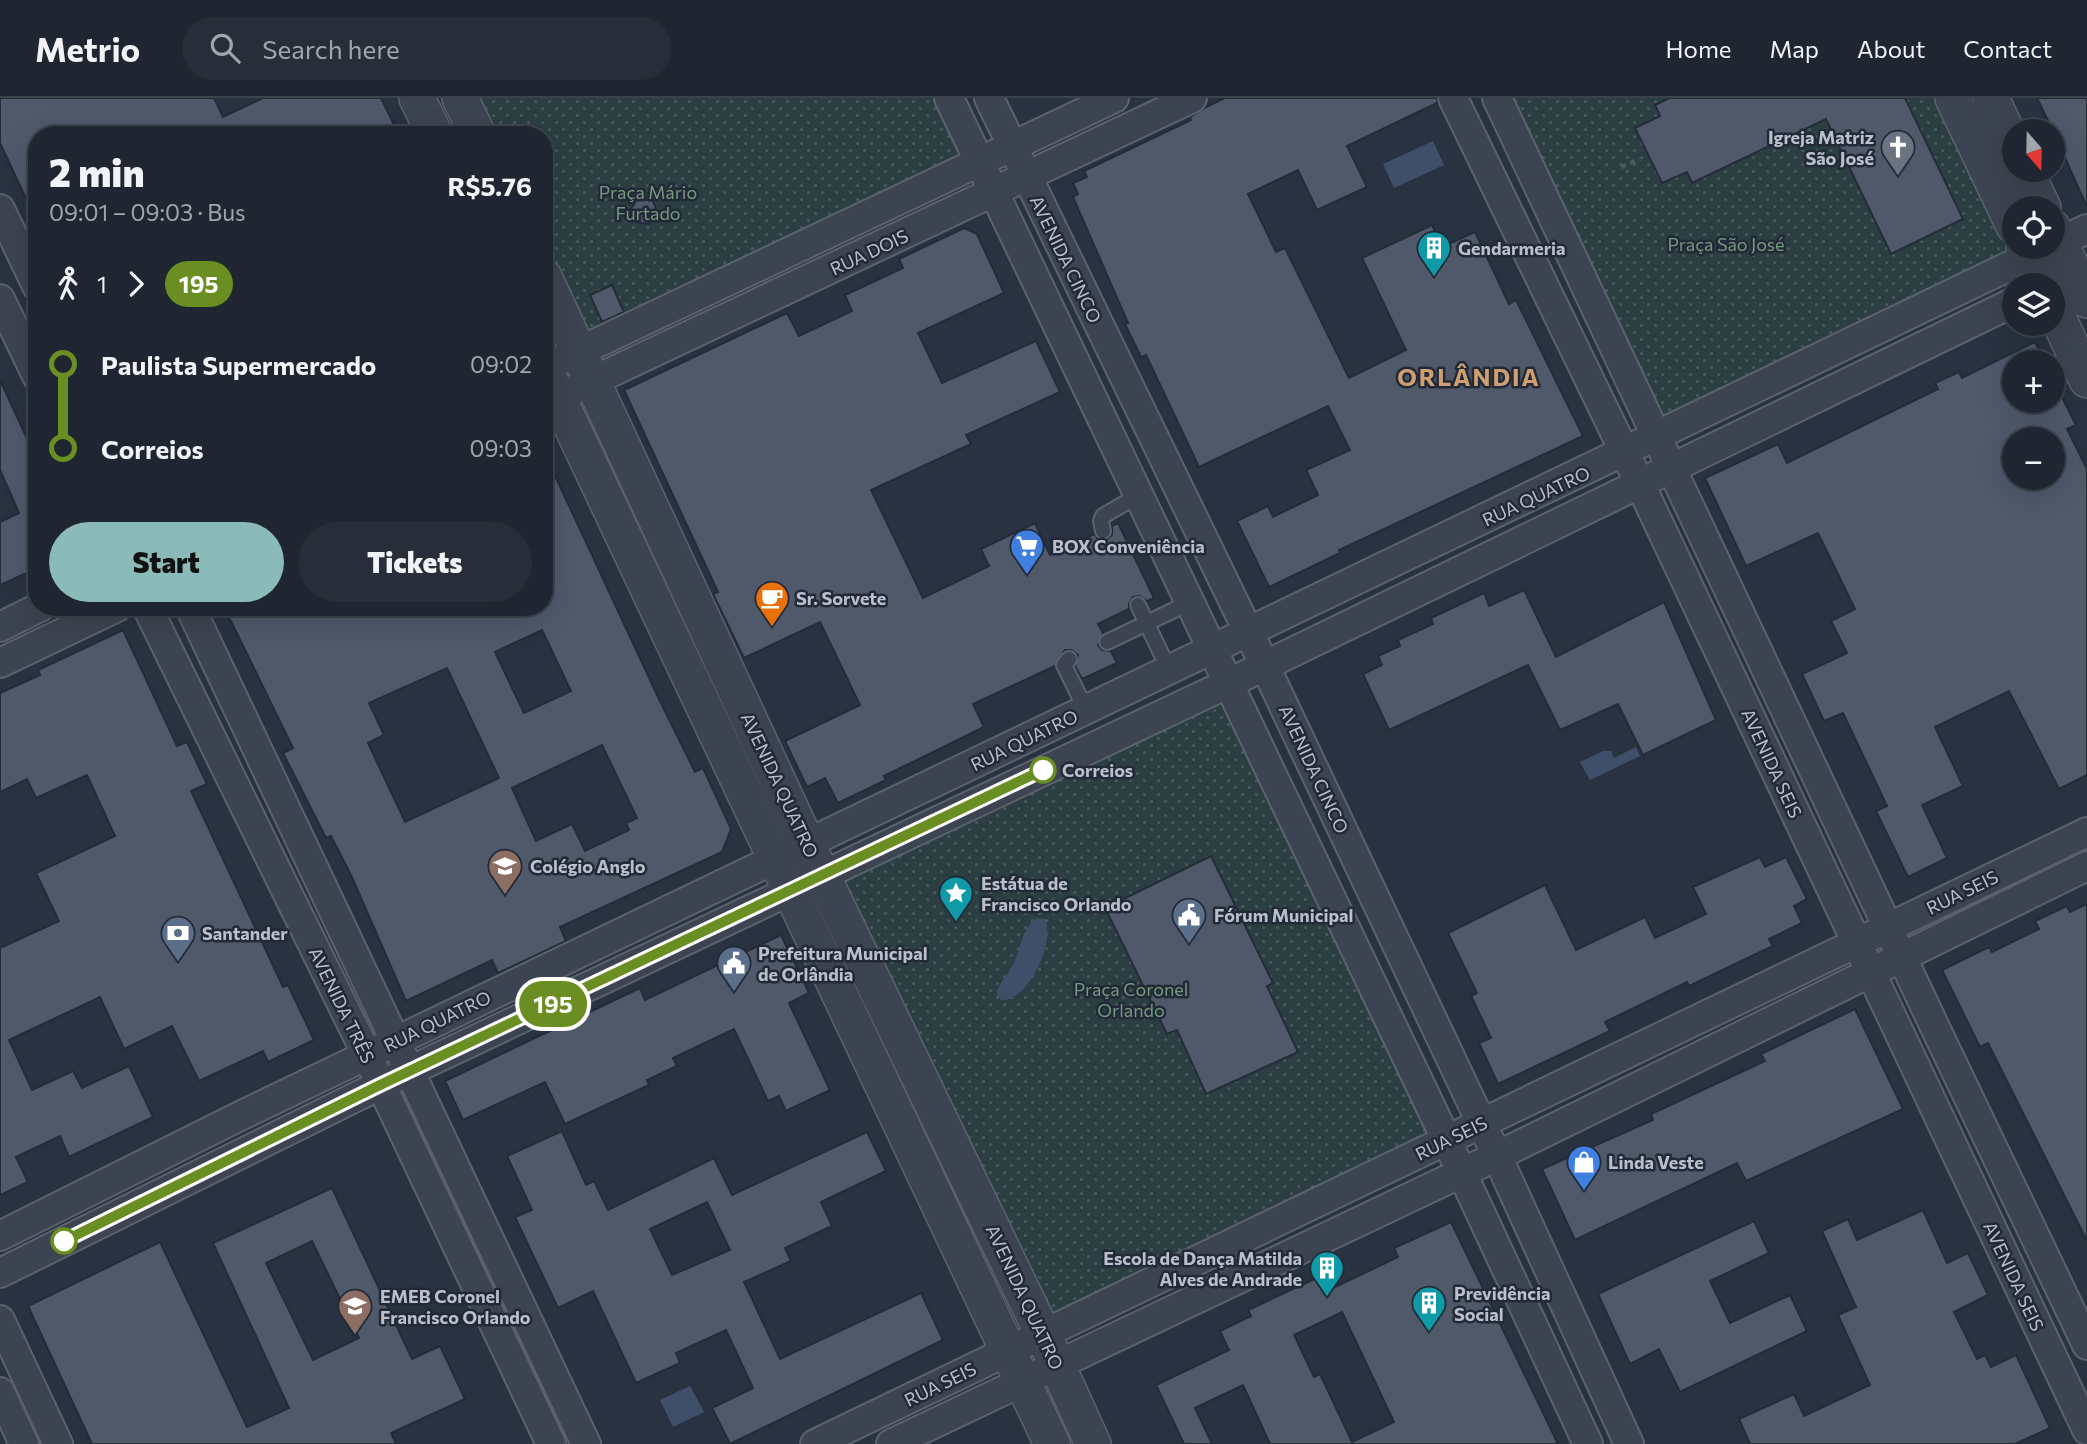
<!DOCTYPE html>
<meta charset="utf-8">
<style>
body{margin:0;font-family:Commissioner,sans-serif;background:#272e39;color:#f1f3f6;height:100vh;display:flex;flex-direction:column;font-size:26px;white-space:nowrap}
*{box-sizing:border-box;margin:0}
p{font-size:23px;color:#a1a5ab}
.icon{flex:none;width:38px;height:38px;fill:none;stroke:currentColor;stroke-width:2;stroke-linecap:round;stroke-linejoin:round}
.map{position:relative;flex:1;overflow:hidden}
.drawer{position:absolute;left:28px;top:28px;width:525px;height:490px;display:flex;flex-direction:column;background:#1f2631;border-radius:28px;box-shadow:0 7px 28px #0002,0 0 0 2px #3c434d}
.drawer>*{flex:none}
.badge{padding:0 14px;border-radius:23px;font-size:24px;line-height:46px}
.needle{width:46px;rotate:160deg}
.controls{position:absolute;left:2002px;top:21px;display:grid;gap:14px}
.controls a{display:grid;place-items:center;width:63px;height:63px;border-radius:50%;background:#1f2631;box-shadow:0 7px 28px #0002,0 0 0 2px #3c434d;font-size:35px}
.map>.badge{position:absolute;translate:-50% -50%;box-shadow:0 0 0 4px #fff}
.legs{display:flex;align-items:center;gap:10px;height:77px;padding:0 21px;font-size:23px}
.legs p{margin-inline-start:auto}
.overview{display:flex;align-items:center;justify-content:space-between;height:119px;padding:0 21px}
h1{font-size:38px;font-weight:800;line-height:52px}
.primary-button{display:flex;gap:14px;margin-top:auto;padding:14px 21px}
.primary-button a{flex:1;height:80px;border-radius:42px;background:#8bbbb9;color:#111;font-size:28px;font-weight:800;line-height:80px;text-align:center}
.primary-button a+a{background:#272e39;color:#f1f3f6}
ul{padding:0 21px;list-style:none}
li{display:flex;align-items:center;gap:24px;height:84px;font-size:26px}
li i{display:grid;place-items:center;width:10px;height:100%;margin:0 9px;background:currentColor}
li i::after{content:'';width:18px;height:18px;margin:-9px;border:5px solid;border-radius:50%;background:#1f2631}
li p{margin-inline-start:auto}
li:first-child i{background:linear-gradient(#0000 50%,currentColor 0)}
li:last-child i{background:linear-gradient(currentColor 50%,#0000 0)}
header{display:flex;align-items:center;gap:42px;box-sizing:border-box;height:98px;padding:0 35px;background:#1f2631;border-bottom:2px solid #3c434d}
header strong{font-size:33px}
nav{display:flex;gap:38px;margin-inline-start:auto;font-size:24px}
.search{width:490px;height:63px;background:#272e39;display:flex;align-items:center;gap:18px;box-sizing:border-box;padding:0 24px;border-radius:38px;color:#a1a5ab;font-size:26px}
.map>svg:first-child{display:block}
.park{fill:url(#park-dots)}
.water{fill:#404f69}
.building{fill:#4f596a;stroke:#242b39;stroke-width:2;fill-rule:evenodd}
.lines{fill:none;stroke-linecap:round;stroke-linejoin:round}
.service-casing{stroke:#5b626e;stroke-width:18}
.minor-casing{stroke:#5b626e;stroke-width:32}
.tertiary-casing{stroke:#5b626e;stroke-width:38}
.path{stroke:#495b5f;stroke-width:4.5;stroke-dasharray:5 5;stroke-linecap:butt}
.service{stroke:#3d4451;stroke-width:14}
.minor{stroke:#3d4451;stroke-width:28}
.tertiary{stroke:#3d4451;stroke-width:35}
.line-1-casing{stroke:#fff;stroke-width:16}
.line-1{stroke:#6b8e23;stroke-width:10}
.stop-1-dot{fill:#fff;stroke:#6b8e23;stroke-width:3.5}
.labels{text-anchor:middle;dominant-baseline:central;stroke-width:5;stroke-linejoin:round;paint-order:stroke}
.poi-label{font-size:18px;font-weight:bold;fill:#bac0cb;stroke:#222937;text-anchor:start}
.park-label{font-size:18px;fill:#739a7e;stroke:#222937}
.street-label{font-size:18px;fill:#bac0cb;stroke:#222937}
.stop-label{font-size:18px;font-weight:bold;fill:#bac0cb;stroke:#222937;text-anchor:start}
.district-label{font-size:24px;font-weight:bold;letter-spacing:2px;fill:#cf9e71;stroke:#222937}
</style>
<header>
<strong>Metrio</strong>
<div class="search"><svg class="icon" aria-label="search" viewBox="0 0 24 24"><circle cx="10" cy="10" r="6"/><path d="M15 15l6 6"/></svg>Search here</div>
<nav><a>Home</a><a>Map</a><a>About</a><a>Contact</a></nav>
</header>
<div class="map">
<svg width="2087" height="1346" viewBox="0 0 2087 1346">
<defs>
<pattern id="park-dots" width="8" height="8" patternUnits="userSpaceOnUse" patternTransform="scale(1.75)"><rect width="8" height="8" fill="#2b3f42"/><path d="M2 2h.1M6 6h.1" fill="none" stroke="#48595c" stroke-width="1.8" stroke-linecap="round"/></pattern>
</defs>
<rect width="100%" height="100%" fill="#293241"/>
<g class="park">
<path d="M462 0H948L979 64 579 251 544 176V37H479Z"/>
<path d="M1496 0H1953L2024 149 1659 339Z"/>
<path d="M1229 584 1447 1043 1043 1236 823 778Z"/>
</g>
<g class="water">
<path d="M1433 43 1444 67 1394 90 1383 66Z"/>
<path d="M1636 649 1640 658 1590 682 1580 664 1603 653H1611L1614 660Z"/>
<path d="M1038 820 1045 821C1056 842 1028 905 1001 902L997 896C998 885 1008 877 1013 867 1021 853 1022 826 1038 820Z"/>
<path d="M690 1288 704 1314 673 1329 660 1302Z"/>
</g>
<g class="building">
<path d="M0 0H214L223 19 263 0H381L399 37H37V124L0 45Z"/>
<path d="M1225 0H1437V5L1347 48 1367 89 1317 112 1298 72 1248 96 1276 154 1285 150 1349 280 1406 252 1362 160 1432 127 1442 149 1475 134 1509 206 1516 202 1583 338 1339 452 1340 455 1269 489 1237 423 1268 408 1273 419 1318 397 1306 372 1350 352 1328 308 1199 369 1146 257 1141 259 1125 226 1128 225 1073 99 1078 96 1073 85 1087 79 1084 73 1191 22 1190 19 1206 9Z"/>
<path d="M1669 0H1905L1963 121 1891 156 1826 21 1692 85 1687 74 1662 85 1635 30 1660 18 1655 7Z"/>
<path d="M2037 0H2087V109L2053 33Z"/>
<path d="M638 100 653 103 658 115 649 126 635 124 630 112Z"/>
<path d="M964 130 977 136 1004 195 918 235 942 285 1036 243 1060 294 966 337 971 346 871 392 923 500 989 468 981 451 1035 425 1050 457 1094 436 1099 442H1106L1112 437V428L1118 425 1154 500 1147 503 1139 498 1133 499 1129 506V511L1098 526 1103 535 1098 547 1102 552 1111 553 1117 565 1082 581 1075 568 1078 557 1071 552H1065L1055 568 973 606 984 629 884 678 886 682 838 705 825 680 807 689 785 643 860 607 820 524 744 560 713 496 718 494 624 292 787 215 799 238 852 213 845 197 903 170 899 161Z"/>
<path d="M612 187 624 214 602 224 590 197Z"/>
<path d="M2035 244 2045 264H2014V303H2053V281L2076 327 2067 331 2087 371V677L2059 691 2009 593 1935 629 1963 688 1922 707 1947 760 1908 779 1876 713 1887 708 1843 615 1824 623 1802 576 1847 555 1831 523 1855 511 1818 435 1746 468 1705 380 1778 346 1787 365 1938 291 1935 285 1959 274 1962 280ZM2014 341H2053V380H2014Z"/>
<path d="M0 282 37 362V464L27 469 29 474 0 487V424L19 415 0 372Z"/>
<path d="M544 354 658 599 695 674 703 670 731 731 722 754 560 829 566 843 498 875 492 862 406 903 351 777 331 738 326 740 283 655 293 650 224 509H544ZM542 532 571 593 524 615 495 554ZM447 570 499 680 405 724 368 645 384 637 369 605ZM602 647 637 720 626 725 629 732 585 753 572 726 536 743 512 690Z"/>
<path d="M1524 492 1556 559 1664 504 1716 622 1643 657 1618 606 1560 632 1528 567 1389 632 1363 576 1382 567 1378 558 1400 548 1398 542 1433 526 1431 520 1484 495 1489 508Z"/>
<path d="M123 532 177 648 187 644 207 686 191 693 283 889 288 887 314 942 268 964 263 953 199 983 172 928 124 951 100 899 9 942 32 992 73 973 82 990 129 968 153 1019 69 1059 60 1038 16 1059 28 1084 0 1097V850L59 823 36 775 115 738 87 677 36 700 27 681 0 694V595L40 577 38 572Z"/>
<path d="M1211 758 1273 885 1267 888 1298 954 1206 996 1177 932 1167 936 1105 810Z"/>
<path d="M1760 759 1765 769 1786 759 1807 801 1794 808 1802 825 1769 841 1773 848 1689 888 1687 884 1605 924 1610 933 1498 986 1479 945 1491 940 1471 898 1477 895 1448 835 1545 787 1576 852 1645 819 1655 840 1706 816 1693 789Z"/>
<path d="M2087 806V1143L1988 945 1980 949 1942 872 1989 849 1992 854 2039 831 2035 823 2067 808 2070 814Z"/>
<path d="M781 837 809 895 789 905 830 992 786 1013 779 998 768 1003 734 931 673 960 677 968 647 982 649 987 565 1026 545 984 463 1022 445 983 640 890 645 902Z"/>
<path d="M1855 911 1903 1011 1746 1083 1737 1065 1575 1142 1542 1071 1653 1022 1651 1016 1765 963 1761 956Z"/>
<path d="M562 1033 586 1087 594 1083 608 1112 714 1060 732 1097 867 1034 886 1073 821 1104 832 1128 785 1150 791 1163 744 1184 780 1261 921 1195 943 1242 730 1346 712 1310 753 1290 726 1232 676 1255 680 1265 636 1285 593 1193 558 1210 515 1119 532 1112 507 1058ZM707 1104 730 1152 672 1177 650 1131Z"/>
<path d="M332 1090 412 1261 440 1248 465 1301 391 1335 396 1346H92L28 1208 160 1144 247 1329 289 1310 213 1145ZM312 1143 359 1240 313 1262 266 1165Z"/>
<path d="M1923 1112 1947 1165 1968 1155 1988 1197 1954 1214 1977 1261 1985 1257 1991 1269 2016 1257 2050 1330 2015 1346H1750L1739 1321 1794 1296 1804 1318 1870 1287 1838 1217 1856 1209 1822 1133 1848 1121 1857 1142Z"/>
<path d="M1754 1123 1769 1155 1710 1183 1730 1225 1790 1197 1807 1233 1680 1294 1659 1251 1630 1266 1598 1196Z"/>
<path d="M1451 1124 1558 1346H1270L1243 1287 1195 1310 1212 1346H1184L1156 1287 1229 1252 1220 1233 1251 1218 1248 1212 1321 1178 1327 1193 1398 1159 1394 1150ZM1342 1214 1394 1324 1352 1344 1320 1276 1314 1279 1294 1237Z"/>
</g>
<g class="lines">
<g class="service-casing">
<g id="service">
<path d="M1103 433 1101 423 1103 418 1139 397"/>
<path d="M1138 507 1169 572"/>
<path d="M1107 544 1191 504"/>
<path d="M1069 561 1064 567 1086 612"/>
</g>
</g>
<g class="minor-casing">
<g id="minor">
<path d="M949 0 1447 1043 1588 1346"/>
<path d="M989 0 1264 566 1497 1058 1629 1346"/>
<path d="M1453 0 1640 386 2087 1332"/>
<path d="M1497 0C1694 416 1887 833 2087 1247"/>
<path d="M0 111 37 188"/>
<path d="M2053 147 2087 131"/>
<path d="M0 201 37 278"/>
<path d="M544 270 1114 0"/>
<path d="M544 306 1192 0"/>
<path d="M147 509 367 957 551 1346"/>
<path d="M190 509 586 1346"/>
<path d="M0 529 40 509"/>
<path d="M0 565 117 509"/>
<path d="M0 1138 238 1019 2047 150"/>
<path d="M0 1175 380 987 1229 585 2014 204"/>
<path d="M0 1222 58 1346"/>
<path d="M0 1294 24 1346"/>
<path d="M815 1346 2087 734"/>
<path d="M891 1346 1497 1058 2087 768"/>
</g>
</g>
<g class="tertiary-casing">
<g id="tertiary">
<path d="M417 0 435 37"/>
<path d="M460 0 478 37"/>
<path d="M1953 0 2014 128"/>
<path d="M1991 0 2014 49"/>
<path d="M2025 72 2043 110"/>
<path d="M2053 130 2087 202"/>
<path d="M2024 149 2042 187"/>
<path d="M544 179 807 746 1043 1236 1093 1346"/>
<path d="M2053 209 2087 282"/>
<path d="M544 270 1052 1346"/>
</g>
</g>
<path class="path" d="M1621 69 1640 61"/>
<use href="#service" class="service"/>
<use href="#minor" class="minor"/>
<use href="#tertiary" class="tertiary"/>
</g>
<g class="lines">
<g class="line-1-casing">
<path id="line-1" d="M64 1143 380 987 1043 672"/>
</g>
<use href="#line-1" class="line-1"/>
</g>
<defs>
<g id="church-pin" transform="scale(1.75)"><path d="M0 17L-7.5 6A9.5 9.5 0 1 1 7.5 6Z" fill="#6b7280" stroke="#222937"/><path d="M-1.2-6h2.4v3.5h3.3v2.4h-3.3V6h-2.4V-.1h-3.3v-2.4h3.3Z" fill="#fff"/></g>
<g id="building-pin" transform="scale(1.75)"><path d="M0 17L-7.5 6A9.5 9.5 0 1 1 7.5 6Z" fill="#0f9aa8" stroke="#222937"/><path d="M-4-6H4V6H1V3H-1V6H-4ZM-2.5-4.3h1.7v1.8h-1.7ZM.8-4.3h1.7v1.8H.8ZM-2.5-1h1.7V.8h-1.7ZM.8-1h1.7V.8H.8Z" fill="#fff"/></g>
<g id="supermarket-pin" transform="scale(1.75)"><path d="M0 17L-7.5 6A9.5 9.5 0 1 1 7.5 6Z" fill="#3f7fe0" stroke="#222937"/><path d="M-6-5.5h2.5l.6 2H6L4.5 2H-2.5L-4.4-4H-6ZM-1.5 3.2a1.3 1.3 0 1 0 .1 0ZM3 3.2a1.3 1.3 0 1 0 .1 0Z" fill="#fff"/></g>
<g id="cafe-pin" transform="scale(1.75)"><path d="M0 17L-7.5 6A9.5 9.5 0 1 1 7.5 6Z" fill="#e8710a" stroke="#222937"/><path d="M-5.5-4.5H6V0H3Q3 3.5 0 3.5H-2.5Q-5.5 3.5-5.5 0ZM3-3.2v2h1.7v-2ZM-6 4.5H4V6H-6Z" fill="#fff"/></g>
<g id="school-pin" transform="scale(1.75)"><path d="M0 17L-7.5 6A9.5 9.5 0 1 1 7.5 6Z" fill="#8d6e63" stroke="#222937"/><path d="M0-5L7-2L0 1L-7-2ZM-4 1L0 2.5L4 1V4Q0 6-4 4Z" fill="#fff"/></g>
<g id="sight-pin" transform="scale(1.75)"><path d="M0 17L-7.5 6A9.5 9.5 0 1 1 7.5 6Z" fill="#0f9aa8" stroke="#222937"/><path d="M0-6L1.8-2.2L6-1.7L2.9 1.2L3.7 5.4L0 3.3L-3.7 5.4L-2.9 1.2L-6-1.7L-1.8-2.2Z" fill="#fff"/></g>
<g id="civic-pin" transform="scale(1.75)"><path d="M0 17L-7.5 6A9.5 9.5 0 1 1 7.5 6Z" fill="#5c6f8a" stroke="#222937"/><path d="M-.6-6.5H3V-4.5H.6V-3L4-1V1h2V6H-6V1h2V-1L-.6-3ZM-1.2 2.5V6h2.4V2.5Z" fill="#fff"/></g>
<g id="bank-pin" transform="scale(1.75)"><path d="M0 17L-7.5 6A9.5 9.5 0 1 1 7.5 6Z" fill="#5c6f8a" stroke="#222937"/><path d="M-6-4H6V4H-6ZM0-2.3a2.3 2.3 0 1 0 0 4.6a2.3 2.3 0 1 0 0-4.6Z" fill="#fff"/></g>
<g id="shop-pin" transform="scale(1.75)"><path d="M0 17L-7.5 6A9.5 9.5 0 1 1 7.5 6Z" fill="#3f7fe0" stroke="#222937"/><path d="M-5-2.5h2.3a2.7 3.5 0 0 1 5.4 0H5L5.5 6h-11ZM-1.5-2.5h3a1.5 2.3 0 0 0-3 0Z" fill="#fff"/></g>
</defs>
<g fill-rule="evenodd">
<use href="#church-pin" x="1898" y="49"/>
<use href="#building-pin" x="1434" y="150"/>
<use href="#supermarket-pin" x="1027" y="448"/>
<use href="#cafe-pin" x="772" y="500"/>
<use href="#school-pin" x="505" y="768"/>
<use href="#sight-pin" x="956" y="795"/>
<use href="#civic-pin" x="1189" y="817"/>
<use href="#bank-pin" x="178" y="835"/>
<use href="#civic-pin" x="734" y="865"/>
<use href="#shop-pin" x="1584" y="1064"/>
<use href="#building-pin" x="1327" y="1170"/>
<use href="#building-pin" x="1429" y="1205"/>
<use href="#school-pin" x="355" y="1208"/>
</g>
<g class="stop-1-dot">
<circle cx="1043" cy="672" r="12"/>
<circle cx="64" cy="1143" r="12"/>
</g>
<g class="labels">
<g class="poi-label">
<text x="1874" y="39" text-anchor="end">Igreja Matriz<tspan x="1874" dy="21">São José</tspan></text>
<text x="1458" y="150">Gendarmeria</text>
<text x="1052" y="448">BOX Conveniência</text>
<text x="796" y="500">Sr. Sorvete</text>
<text x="530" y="768">Colégio Anglo</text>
<text x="981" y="785">Estátua de<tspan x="981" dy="21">Francisco Orlando</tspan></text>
<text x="1214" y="817">Fórum Municipal</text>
<text x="202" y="835">Santander</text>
<text x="758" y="855">Prefeitura Municipal<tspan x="758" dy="21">de Orlândia</tspan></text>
<text x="1608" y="1064">Linda Veste</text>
<text x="1302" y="1160" text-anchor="end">Escola de Dança Matilda<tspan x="1302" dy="21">Alves de Andrade</tspan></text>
<text x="1454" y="1195">Previdência<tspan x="1454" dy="21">Social</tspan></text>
<text x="380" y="1198">EMEB Coronel<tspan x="380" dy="21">Francisco Orlando</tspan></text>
</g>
<g class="park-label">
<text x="648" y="94">Praça Mário<tspan x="648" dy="21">Furtado</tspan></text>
<text x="1726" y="146">Praça São José</text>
<text x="1131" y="891">Praça Coronel<tspan x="1131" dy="21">Orlando</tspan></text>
</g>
<g class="street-label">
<text transform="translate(869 154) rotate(-25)">RUA DOIS</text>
<text transform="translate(1066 161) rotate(64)">AVENIDA CINCO</text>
<text transform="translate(1536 398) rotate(-25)">RUA QUATRO</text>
<text transform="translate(1024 642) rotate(-26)">RUA QUATRO</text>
<text transform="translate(1772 665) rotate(65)">AVENIDA SEIS</text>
<text transform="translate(1314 671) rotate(65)">AVENIDA CINCO</text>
<text transform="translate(780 687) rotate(65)">AVENIDA QUATRO</text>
<text transform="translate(1962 794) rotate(-26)">RUA SEIS</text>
<text transform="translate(342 907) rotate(64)">AVENIDA TRÊS</text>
<text transform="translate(437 923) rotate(-26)">RUA QUATRO</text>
<text transform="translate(1451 1040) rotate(-26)">RUA SEIS</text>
<text transform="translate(2014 1178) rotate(65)">AVENIDA SEIS</text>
<text transform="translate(1025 1199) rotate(65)">AVENIDA QUATRO</text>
<text transform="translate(940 1286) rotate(-26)">RUA SEIS</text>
</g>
<g class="stop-label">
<text x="1062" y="672">Correios</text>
</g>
<g class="district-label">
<text x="1469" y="278">ORLÂNDIA</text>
</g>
</g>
</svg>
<div class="controls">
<a><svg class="needle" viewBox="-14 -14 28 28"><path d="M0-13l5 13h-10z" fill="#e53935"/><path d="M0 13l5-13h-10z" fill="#a1a5ab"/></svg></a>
<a><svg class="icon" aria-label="locate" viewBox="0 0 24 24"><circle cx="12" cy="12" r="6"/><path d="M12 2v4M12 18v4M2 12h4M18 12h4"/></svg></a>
<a><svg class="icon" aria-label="layers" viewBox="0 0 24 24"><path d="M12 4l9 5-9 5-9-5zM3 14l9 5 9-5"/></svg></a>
<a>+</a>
<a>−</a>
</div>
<b class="badge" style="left:553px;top:906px;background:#6b8e23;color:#fff">195</b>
<section class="drawer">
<div class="overview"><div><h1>2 min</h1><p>09:01 – 09:03 · Bus</p></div><b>R$5.76</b></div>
<div class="legs"><svg class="icon" aria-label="walk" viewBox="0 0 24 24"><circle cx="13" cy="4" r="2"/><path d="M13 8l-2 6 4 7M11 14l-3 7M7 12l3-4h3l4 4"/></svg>1<svg class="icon" aria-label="forward" viewBox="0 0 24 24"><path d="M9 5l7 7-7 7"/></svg><b class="badge" style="background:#6b8e23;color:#fff">195</b></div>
<ul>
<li><i style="color:#6b8e23"></i><b>Paulista Supermercado</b><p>09:02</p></li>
<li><i style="color:#6b8e23"></i><b>Correios</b><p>09:03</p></li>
</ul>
<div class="primary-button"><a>Start</a><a>Tickets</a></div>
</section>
</div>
